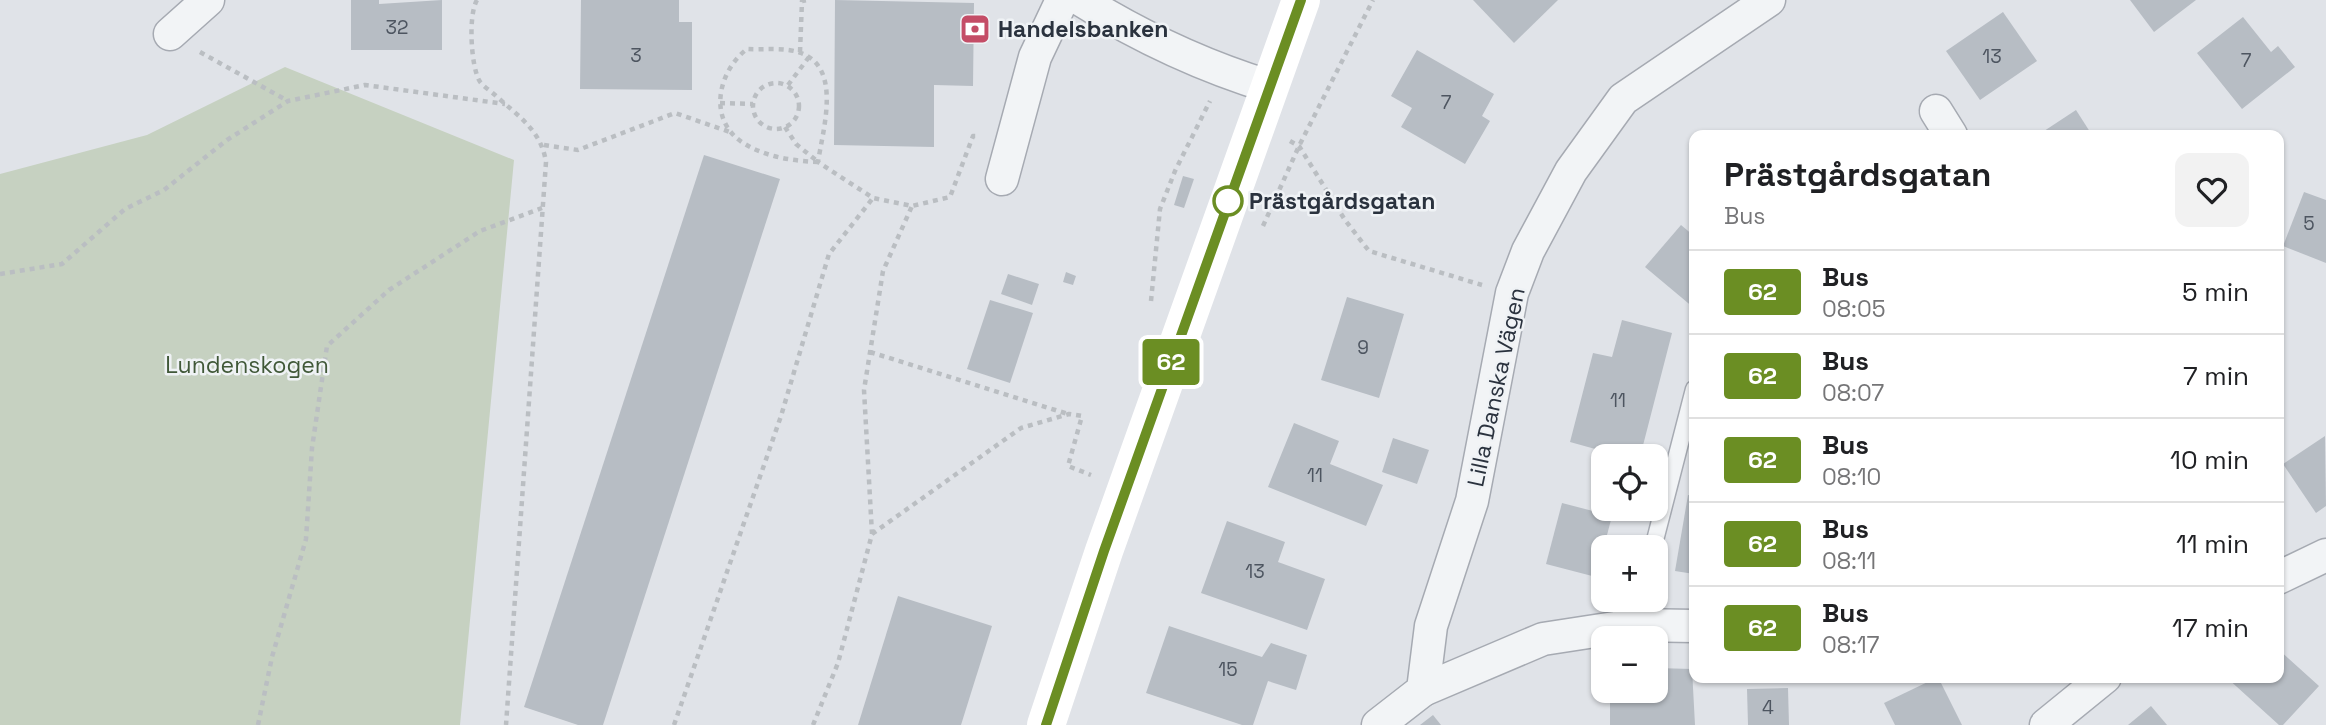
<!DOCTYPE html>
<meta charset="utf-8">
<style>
body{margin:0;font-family:"Space Grotesk",sans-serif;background:#f2f2f2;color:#202124;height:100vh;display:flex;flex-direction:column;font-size:26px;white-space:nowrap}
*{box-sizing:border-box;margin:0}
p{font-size:23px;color:#757577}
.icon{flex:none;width:38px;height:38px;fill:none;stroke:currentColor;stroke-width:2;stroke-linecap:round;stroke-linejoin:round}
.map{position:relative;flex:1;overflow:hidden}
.sheet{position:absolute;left:1689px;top:130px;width:595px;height:553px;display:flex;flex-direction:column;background:#fff;border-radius:14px;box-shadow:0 2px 5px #0004}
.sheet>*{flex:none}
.badge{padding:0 14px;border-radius:5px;font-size:24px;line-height:46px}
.buttons{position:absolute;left:1591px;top:444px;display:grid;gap:14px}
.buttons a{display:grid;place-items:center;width:77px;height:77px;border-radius:14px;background:#fff;box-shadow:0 2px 5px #0004;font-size:35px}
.map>.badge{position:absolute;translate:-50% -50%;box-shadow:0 0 0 4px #fff}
.round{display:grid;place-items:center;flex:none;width:74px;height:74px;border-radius:14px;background:#f2f2f2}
.head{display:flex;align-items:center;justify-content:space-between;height:119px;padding:0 35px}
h1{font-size:33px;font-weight:700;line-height:52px}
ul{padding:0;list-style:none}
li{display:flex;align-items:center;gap:21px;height:84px;padding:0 35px;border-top:2px solid #e0e0e0}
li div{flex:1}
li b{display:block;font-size:26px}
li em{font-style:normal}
li .badge{min-width:77px;font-weight:700;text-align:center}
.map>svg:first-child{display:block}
.green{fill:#c6d1c1}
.building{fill:#b7bdc4}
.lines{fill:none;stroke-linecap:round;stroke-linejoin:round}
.lane-casing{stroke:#a6aab2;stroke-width:19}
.street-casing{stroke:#a6aab2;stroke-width:35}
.path{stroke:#babec2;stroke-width:4.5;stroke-dasharray:5 5;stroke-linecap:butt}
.lane{stroke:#f2f4f6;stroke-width:16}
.street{stroke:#f2f4f6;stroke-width:32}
.secondary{stroke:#fff;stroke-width:38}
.line-casing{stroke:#fff;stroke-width:16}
.line{stroke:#6b8e23;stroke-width:10}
.stop-dot{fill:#fff;stroke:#6b8e23;stroke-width:3.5}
.labels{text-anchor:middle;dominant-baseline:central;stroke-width:5;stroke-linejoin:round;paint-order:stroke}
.number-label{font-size:19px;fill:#4d5560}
.poi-label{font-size:23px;font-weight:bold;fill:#2a323e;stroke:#eff2f5;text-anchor:start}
.stop-label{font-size:23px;font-weight:bold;fill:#2a323e;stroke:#eff2f5;text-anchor:start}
.park-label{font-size:23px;fill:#405838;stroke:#eff2f5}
.street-label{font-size:23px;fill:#2a323e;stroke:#eff2f5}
</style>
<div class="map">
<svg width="2326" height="725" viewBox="0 0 2326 725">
<rect width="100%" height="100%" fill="#e0e3e8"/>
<path class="green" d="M285 67 514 160 460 725H0V174L147 135Z"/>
<g class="building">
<path d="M351 0H379V4L442 0V50H351Z"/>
<path d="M581 0H679V22H692V90L580 89Z"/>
<path d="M835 0 974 3 973 86 934 85V147L834 145Z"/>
<path d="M1473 0H1558L1514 43Z"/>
<path d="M2130 0H2196L2154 32Z"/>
<path d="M2003 12 2037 61 1980 100 1946 51Z"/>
<path d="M2243 17 2271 52 2278 46 2295 67 2242 109 2197 53Z"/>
<path d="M1417 50 1494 94 1482 116 1490 121 1465 164 1401 127 1412 108 1391 96Z"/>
<path d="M2076 110 2092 135H2038Z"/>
<path d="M704 155 780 179 603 725H578L524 707Z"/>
<path d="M1183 176 1194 179 1184 208 1174 205Z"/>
<path d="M2304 192 2326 200V263L2283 246Z"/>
<path d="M1681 225 1694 236V308L1645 267Z"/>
<path d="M1066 272 1076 276 1073 285 1063 282Z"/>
<path d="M1008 274 1039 284 1032 305 1001 294Z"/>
<path d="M1347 297 1404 314 1379 398 1321 380Z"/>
<path d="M990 300 1033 313 1010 383 967 369Z"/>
<path d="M1622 320 1672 333 1640 457H1624L1570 442 1593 353 1612 357Z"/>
<path d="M1294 423 1339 441 1330 464 1383 485 1366 526 1268 487Z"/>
<path d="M2325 436 2326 506 2316 513 2283 464Z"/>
<path d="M1393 438 1429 450 1417 484 1382 472Z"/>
<path d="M1688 495 1694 496V574L1675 571Z"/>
<path d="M1562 503 1612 516 1596 577 1546 564Z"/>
<path d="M1227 521 1285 542 1278 562 1325 579 1307 630 1201 593Z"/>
<path d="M898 596 992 626 961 725H858Z"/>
<path d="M1169 626 1262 657 1271 643 1307 655 1296 690 1268 681 1253 725H1242L1146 693Z"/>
<path d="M2278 649 2319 686 2283 725H2279L2226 677H2278Z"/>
<path d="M1656 668 1692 669 1695 725H1610V691H1656Z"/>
<path d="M1938 677 1962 725H1895L1884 703Z"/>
<path d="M1788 688 1789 725H1748L1747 689Z"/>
<path d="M2151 706 2167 725H2128Z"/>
<path d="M1433 715 1441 725H1420Z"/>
</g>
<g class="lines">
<g class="lane-casing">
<g id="lane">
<path d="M1653 548 1694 389"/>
<path d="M1634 625 1640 600"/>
</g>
</g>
<g class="street-casing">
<g id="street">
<path d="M1081 0C1139 36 1205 67 1271 87"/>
<path d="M170 34 208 0"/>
<path d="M1936 111 1951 135"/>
<path d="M1002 179 1035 57 1062 0"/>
<path d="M2278 578 2326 555"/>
<path d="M1423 690 1543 639 1634 625 1694 626"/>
<path d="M1378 725 1423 690 1431 626 1472 501 1512 293 1528 251 1571 171 1623 99 1769 0"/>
<path d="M2046 725 2105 677"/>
</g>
</g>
<g class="path">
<path d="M477 0C468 15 471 65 479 80 482 86 491 91 495 95 518 116 541 130 546 162L506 725"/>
<path d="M200 52 288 101"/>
<path d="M800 52 802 1 807 0"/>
<circle cx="776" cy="106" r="23"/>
<path d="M788 85 809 57"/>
<path d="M720 103 753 104"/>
<path d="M785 127 796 144 817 161"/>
<path d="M1290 141 1299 146 1345 220 1369 251 1482 285"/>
<path d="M544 145 578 150 675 113 730 132"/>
<path d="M818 162C793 161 766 157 745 144 707 122 717 72 747 49 763 50 786 47 801 53 842 68 823 129 818 162L873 198 912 206 950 197 973 136H978"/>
<path d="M1263 226 1299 146 1373 0"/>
<path d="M0 274 62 264 125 209 164 190 227 140 288 101 365 85 505 104"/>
<path d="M1151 301 1160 209 1175 171 1210 101"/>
<path d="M870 352 1068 414"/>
<path d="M872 534 1021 428 1069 414 1082 416 1068 466 1091 475"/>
<path d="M258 725 272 657 306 539 312 448 327 346 389 290 480 231 542 208"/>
<path d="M674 725 781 416 829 254 873 198"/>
<path d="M813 725 838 663 872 534 864 390 883 271 912 206"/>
</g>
<use href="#lane" class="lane"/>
<use href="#street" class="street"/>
<path class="secondary" d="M1046 725 1104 551 1301 0"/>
</g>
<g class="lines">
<g class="line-casing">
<path id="line" d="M1046 725 1104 551 1301 0"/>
</g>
<use href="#line" class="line"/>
</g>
<defs>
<g id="bank-square" transform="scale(1.575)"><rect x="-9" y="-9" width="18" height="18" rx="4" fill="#c44d67" stroke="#eff2f5"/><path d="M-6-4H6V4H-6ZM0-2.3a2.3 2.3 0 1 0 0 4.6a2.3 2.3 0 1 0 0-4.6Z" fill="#fff"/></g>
</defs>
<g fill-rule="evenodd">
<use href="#bank-square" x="975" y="29"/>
</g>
<circle class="stop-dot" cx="1228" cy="201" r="14"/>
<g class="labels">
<g class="number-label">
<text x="397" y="27">32</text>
<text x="636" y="55">3</text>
<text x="1992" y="56">13</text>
<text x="2246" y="60">7</text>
<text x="1446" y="102">7</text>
<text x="2309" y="223">5</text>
<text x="1363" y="347">9</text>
<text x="1618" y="400">11</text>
<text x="1315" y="475">11</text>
<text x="1255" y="571">13</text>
<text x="1228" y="669">15</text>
<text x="1768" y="707">4</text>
</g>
<g class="poi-label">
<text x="998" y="29">Handelsbanken</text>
</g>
<g class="stop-label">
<text x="1249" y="201">Prästgårdsgatan</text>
</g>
<g class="park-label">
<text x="247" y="365">Lundenskogen</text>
</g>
<g class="street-label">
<text transform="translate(1496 387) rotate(-78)">Lilla Danska Vägen</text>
</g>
</g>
</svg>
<div class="buttons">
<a><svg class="icon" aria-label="locate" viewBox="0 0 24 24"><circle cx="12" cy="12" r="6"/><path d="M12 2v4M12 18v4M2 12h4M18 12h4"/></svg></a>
<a>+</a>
<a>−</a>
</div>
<b class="badge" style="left:1171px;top:362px;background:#6b8e23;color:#fff">62</b>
<section class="sheet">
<div class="head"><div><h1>Prästgårdsgatan</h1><p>Bus</p></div><a class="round"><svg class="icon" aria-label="heart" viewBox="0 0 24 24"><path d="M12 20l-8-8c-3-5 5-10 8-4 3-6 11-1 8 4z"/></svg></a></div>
<ul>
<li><span class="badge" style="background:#6b8e23;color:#fff">62</span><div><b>Bus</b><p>08:05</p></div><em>5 min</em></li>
<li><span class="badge" style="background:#6b8e23;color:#fff">62</span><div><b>Bus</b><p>08:07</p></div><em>7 min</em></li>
<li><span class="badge" style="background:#6b8e23;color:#fff">62</span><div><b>Bus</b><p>08:10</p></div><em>10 min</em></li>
<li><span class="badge" style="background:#6b8e23;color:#fff">62</span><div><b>Bus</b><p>08:11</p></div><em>11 min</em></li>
<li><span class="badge" style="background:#6b8e23;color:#fff">62</span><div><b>Bus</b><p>08:17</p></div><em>17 min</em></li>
</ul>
</section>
</div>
